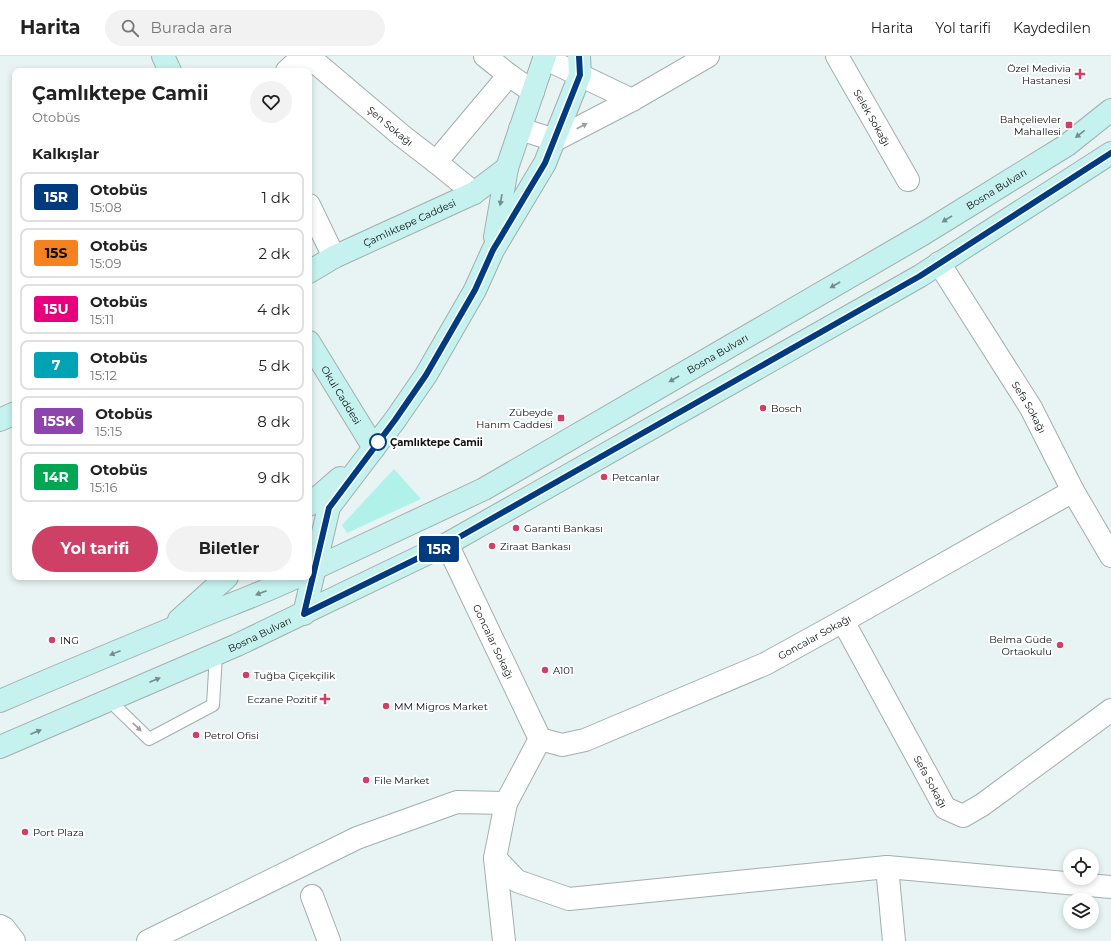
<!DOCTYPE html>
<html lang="tr">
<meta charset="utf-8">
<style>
body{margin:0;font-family:Montserrat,sans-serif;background:#f2f2f2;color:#222;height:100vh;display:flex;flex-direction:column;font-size:15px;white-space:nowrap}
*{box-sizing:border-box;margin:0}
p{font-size:13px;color:#767676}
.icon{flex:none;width:22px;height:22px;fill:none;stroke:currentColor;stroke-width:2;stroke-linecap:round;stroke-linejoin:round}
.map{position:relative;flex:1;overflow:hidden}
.details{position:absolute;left:12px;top:12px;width:300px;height:512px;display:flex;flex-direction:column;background:#fff;border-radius:8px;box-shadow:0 2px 6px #0003}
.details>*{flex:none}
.badge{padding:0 8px;border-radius:3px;font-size:14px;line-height:26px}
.fabs{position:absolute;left:1063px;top:793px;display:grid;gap:8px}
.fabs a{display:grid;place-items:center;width:36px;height:36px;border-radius:50%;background:#fff;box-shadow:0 2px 6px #0003;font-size:20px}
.map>.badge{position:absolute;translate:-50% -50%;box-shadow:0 0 0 2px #fff}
h2{padding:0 20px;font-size:15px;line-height:36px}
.round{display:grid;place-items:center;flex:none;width:42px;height:42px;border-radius:21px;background:#f2f2f2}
.overview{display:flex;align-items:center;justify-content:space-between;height:68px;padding:0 20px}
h1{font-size:19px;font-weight:700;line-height:30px}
.button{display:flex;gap:8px;margin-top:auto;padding:8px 20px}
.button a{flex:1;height:46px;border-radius:24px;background:#cf4067;color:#fff;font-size:16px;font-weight:700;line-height:46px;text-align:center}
.button a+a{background:#f2f2f2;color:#222}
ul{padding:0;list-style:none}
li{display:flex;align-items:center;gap:12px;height:50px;margin:0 8px 6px;padding:0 12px;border:2px solid #e0e0e0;border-radius:8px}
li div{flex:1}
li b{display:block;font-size:15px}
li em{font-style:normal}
li .badge{min-width:44px;font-weight:700;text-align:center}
header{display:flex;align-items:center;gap:24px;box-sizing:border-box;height:56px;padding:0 20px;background:#fff;border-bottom:1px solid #e0e0e0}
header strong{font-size:19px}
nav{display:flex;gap:22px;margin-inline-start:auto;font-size:14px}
.search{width:280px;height:36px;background:#f2f2f2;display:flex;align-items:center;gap:10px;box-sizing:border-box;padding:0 14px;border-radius:22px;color:#767676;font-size:15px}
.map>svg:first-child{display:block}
.green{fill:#b0f1ea}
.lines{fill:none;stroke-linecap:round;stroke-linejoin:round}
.lane-casing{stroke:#a2afad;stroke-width:14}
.street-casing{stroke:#a2afad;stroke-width:24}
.secondary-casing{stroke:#a2afad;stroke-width:24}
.lane{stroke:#fff;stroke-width:12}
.street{stroke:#fff;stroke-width:22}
.secondary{stroke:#c5f1ee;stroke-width:22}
.oneway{fill:#9ea0a0}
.oneway2{fill:#728d8b}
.line-casing{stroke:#fff;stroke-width:9}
.line{stroke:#003b80;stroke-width:6}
.poi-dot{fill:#cf4067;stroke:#fff;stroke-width:1.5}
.stop-dot{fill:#fff;stroke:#003b80;stroke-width:2}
.labels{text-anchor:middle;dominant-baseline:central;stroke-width:4;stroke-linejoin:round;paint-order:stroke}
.poi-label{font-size:10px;fill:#0d1211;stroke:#fff;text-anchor:start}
.street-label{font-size:10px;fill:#0d1211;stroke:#fff}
.stop-label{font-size:10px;font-weight:bold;fill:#0d1211;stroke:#fff;text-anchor:start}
</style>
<header>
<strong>Harita</strong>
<div class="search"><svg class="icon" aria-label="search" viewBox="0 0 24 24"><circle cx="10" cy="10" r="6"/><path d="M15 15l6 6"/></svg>Burada ara</div>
<nav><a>Harita</a><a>Yol tarifi</a><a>Kaydedilen</a></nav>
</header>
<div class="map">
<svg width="1111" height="885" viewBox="0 0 1111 885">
<rect width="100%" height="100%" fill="#e7f4f3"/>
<path class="green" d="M394 413 421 443 347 477 342 469Z"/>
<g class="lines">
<g class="lane-casing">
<path id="lane" d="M109 644 149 683 213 649 216 598"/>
</g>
<g class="street-casing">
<g id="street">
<path id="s1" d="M308 0 401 79 436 106 474 137"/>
<path d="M485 0 509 19 533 36"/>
<path id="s2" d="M837 0 908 124"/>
<path d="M544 2 632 44"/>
<path d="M287 15 303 0"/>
<path d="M520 73 555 84 632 44 708 0"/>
<path d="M436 106 509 19"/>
<path d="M309 149 334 201"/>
<path id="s3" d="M939 207 1031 352 1073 435 1111 500"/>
<path id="s4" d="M447 488 540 683 562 689 585 684 765 608 843 565 1073 435"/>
<path id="s5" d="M843 565 945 752 963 760 982 749 1111 654"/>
<path d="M506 747 540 683"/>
<path d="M495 802 504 885"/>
<path d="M887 811 894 885"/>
<path d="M312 840 329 885"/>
<path d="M0 870 4 872 14 885"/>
<path d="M148 885 357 782 457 746 506 747 495 802 517 825 569 843 887 811 1111 831"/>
</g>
</g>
<g class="secondary-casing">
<g id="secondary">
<path d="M163 0 170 15"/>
<path d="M495 181 507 112 545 0"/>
<path id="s6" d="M309 216 334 201 474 137 507 112"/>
<path id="s7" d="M309 286 374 392"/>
<path d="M0 364 15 357"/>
<path d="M309 449 340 422"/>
<path id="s8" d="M309 515 484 433 923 178 1067 89 1111 54"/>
<path d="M304 558 329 451 395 364 426 319 475 234 493 194 545 107 580 19 579 0"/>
<path d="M179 564 227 521"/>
<path d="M0 645C69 615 138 587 207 558 237 546 267 535 296 521"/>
<path id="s9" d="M0 691 237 589 447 488 920 220 1111 97"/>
</g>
</g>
<use href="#lane" class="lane"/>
<use href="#street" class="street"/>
<use href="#secondary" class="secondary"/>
</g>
<defs><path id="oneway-solid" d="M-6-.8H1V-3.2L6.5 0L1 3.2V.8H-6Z"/></defs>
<g class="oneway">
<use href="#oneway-solid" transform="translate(582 70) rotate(-27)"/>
<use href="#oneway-solid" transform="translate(137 671) rotate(44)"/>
</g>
<g class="oneway2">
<use href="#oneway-solid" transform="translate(1080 78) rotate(142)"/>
<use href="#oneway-solid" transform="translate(501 144) rotate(100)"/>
<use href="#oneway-solid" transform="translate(947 163) rotate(148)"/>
<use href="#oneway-solid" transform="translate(835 229) rotate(150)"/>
<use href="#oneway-solid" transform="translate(674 323) rotate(150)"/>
<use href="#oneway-solid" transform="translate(261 537) rotate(159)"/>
<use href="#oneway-solid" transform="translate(115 597) rotate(158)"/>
<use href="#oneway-solid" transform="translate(155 624) rotate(-23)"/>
<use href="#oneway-solid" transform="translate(36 676) rotate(-23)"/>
</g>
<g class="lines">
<g class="line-casing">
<path id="line" d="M579 0 580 19 545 107 493 194 475 234 426 319 395 364 329 452 304 558 447 488 920 220 1111 97"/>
</g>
<use href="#line" class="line"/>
</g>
<g class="poi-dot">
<path d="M1078 12h4v4h4v4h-4v4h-4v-4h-4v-4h4z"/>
<rect x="1065" y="65" width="8" height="8" rx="2"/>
<circle cx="763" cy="352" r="4"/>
<rect x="557" y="358" width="8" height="8" rx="2"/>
<circle cx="604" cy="421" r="4"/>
<circle cx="516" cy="472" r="4"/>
<circle cx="492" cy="490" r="4"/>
<circle cx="52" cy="584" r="4"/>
<circle cx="1060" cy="589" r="4"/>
<circle cx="545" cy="614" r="4"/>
<circle cx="246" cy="619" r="4"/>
<path d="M323 637h4v4h4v4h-4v4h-4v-4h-4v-4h4z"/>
<circle cx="386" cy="650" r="4"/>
<circle cx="196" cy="679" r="4"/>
<circle cx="366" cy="724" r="4"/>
<circle cx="25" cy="776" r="4"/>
</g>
<circle class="stop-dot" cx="378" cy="386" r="8"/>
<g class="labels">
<g class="poi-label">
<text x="1071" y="12" text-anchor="end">Özel Medivia<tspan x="1071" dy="12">Hastanesi</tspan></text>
<text x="1061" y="63" text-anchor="end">Bahçelievler<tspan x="1061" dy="12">Mahallesi</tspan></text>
<text x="771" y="352">Bosch</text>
<text x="553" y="356" text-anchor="end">Zübeyde<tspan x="553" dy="12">Hanım Caddesi</tspan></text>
<text x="612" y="421">Petcanlar</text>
<text x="524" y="472">Garanti Bankası</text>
<text x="500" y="490">Ziraat Bankası</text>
<text x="1052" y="583" text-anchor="end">Belma Güde<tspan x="1052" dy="12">Ortaokulu</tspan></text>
<text x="60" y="584">ING</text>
<text x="553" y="614">A101</text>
<text x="254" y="619">Tuğba Çiçekçilik</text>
<text x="317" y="643" text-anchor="end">Eczane Pozitif</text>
<text x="394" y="650">MM Migros Market</text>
<text x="204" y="679">Petrol Ofisi</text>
<text x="374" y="724">File Market</text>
<text x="33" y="776">Port Plaza</text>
</g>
<g class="street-label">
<text stroke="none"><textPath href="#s2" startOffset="71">Selek Sokağı</textPath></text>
<text stroke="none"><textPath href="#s1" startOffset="108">Şen Sokağı</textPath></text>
<text stroke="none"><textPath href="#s8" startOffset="787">Bosna Bulvarı</textPath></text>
<text stroke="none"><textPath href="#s6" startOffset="112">Çamlıktepe Caddesi</textPath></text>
<text stroke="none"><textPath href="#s8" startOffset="463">Bosna Bulvarı</textPath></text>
<text stroke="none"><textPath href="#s7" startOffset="62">Okul Caddesi</textPath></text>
<text stroke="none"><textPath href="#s3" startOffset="170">Sefa Sokağı</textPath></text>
<text stroke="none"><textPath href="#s9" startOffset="283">Bosna Bulvarı</textPath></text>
<text stroke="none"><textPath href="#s4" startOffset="514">Goncalar Sokağı</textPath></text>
<text stroke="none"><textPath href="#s4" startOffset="108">Goncalar Sokağı</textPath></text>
<text stroke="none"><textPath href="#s5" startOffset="183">Sefa Sokağı</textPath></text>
</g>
<g class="stop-label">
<text x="390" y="386">Çamlıktepe Camii</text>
</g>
</g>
</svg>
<div class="fabs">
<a><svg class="icon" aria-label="locate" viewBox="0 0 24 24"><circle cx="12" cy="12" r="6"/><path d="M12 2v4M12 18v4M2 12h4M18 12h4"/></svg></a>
<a><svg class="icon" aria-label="layers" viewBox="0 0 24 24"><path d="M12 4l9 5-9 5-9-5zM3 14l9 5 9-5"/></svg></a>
</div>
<b class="badge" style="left:439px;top:493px;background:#003b80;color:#fff">15R</b>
<section class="details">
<div class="overview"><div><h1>Çamlıktepe Camii</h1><p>Otobüs</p></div><a class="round"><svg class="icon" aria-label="heart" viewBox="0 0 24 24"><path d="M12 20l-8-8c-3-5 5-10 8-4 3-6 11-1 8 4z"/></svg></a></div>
<h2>Kalkışlar</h2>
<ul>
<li><span class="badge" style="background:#003b80;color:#fff">15R</span><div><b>Otobüs</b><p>15:08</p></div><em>1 dk</em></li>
<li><span class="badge" style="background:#f58220;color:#111">15S</span><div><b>Otobüs</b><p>15:09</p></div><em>2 dk</em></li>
<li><span class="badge" style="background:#e6007e;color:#fff">15U</span><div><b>Otobüs</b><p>15:11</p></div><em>4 dk</em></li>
<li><span class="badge" style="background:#00a3b4;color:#fff">7</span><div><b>Otobüs</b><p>15:12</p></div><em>5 dk</em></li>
<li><span class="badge" style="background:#8e44ad;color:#fff">15SK</span><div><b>Otobüs</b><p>15:15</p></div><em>8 dk</em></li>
<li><span class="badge" style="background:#00a651;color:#fff">14R</span><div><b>Otobüs</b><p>15:16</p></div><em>9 dk</em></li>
</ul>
<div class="button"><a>Yol tarifi</a><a>Biletler</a></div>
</section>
</div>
